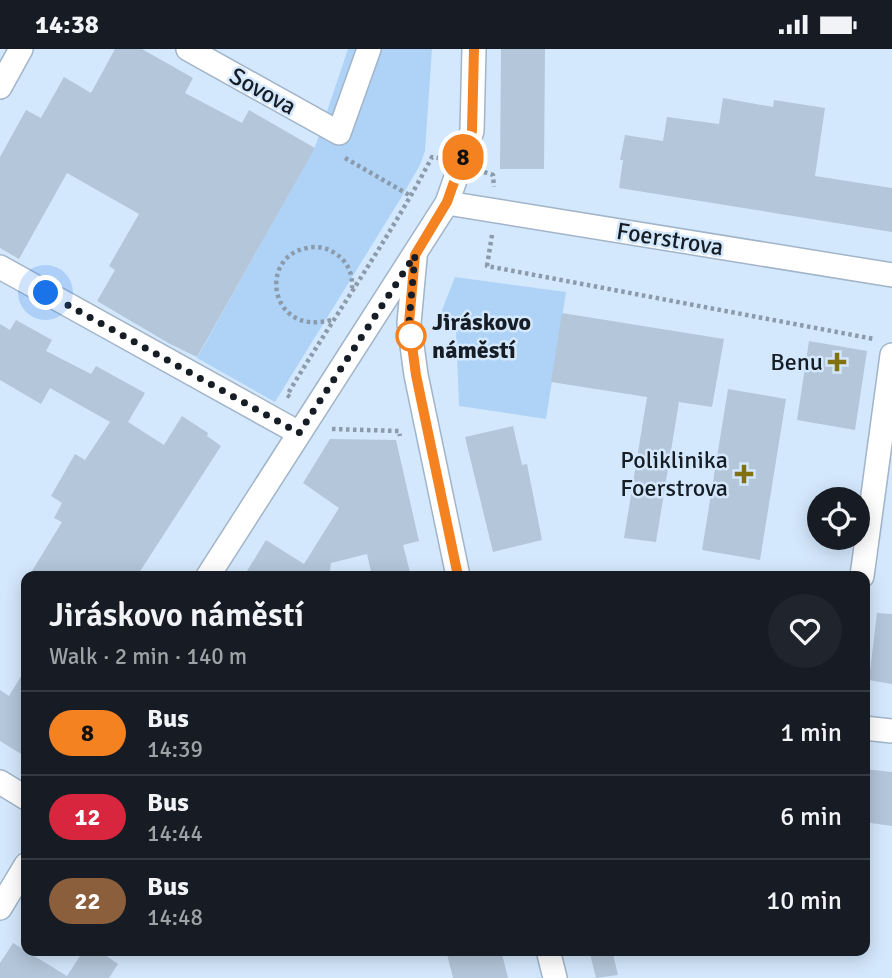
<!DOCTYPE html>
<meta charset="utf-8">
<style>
body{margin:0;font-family:Signika,sans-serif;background:#20242c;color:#f1f3f6;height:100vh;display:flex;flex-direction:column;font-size:26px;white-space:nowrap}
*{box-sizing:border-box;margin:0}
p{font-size:23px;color:#9ea1a6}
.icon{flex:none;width:38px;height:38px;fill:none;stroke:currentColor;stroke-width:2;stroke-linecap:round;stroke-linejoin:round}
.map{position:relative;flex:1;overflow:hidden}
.details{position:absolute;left:21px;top:522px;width:849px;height:385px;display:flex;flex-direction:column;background:#171b24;border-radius:14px;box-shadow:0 4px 18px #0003}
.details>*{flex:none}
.badge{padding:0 14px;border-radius:23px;font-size:24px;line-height:46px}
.tools{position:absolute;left:807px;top:438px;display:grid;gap:14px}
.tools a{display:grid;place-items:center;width:63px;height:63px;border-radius:50%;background:#171b24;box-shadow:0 4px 18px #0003;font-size:35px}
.you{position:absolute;width:35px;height:35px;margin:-18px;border:5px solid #fff;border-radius:50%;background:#1a73e8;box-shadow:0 0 0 10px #1a73e833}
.map>.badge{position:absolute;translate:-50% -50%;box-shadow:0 0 0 4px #fff}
.round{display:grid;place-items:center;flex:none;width:74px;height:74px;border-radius:37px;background:#20242c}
.headline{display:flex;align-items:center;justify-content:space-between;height:119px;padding:0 28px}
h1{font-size:33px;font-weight:600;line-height:52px}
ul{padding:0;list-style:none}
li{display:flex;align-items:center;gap:21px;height:84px;padding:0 28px;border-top:2px solid #363941}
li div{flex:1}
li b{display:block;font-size:26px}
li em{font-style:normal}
li .badge{min-width:77px;font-weight:700;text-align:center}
.status{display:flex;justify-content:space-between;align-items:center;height:49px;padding:0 35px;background:#171b24;direction:ltr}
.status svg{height:19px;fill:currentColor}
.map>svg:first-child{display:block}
.green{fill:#aed3f7}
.building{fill:#b3c6da}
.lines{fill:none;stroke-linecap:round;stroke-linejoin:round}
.street-casing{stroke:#a1b4c8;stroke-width:26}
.path{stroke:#8c9bab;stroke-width:4.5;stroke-dasharray:3.5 3.5;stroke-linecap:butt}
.street{stroke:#fff;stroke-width:23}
.line-casing{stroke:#fff;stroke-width:16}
.line{stroke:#f58220;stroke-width:10}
.walk{stroke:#161d25;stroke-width:7;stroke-dasharray:0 12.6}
.stop-dot{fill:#fff;stroke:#f58220;stroke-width:3.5}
.poi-dot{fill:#827111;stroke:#d4e8fd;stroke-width:2.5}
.labels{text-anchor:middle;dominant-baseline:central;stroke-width:5;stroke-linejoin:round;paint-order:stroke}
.street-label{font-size:24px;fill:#161d25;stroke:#d4e8fd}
.stop-label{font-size:24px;font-weight:bold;fill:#161d25;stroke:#d4e8fd;text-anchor:start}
.poi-label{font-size:24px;fill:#161d25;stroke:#d4e8fd;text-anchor:end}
</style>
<div class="status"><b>14:38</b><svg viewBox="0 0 49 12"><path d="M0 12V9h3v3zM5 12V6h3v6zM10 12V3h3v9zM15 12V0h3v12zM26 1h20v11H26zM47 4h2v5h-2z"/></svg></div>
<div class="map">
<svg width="892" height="929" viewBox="0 0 892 929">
<rect width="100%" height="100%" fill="#d4e8fd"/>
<g class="green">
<path d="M348 0H432L425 102 420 116 401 149 275 353 197 309 315 98Z"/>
<path d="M455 228 566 243 546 370 459 357 456 282 442 261Z"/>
</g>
<g class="building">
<path d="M115 0H142L193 29 185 44 242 74 249 61 315 99 197 308 170 295 97 252 115 221 109 217 139 165 67 124 19 210 0 199V108L26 61 41 69 64 28 91 44Z"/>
<path d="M501 0H545L544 120H500Z"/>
<path d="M723 49 773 58 774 51 825 59 815 127 892 139V183L619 139 623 111H620L625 86 663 92 667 68 719 75Z"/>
<path d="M562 264 724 290 712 358 679 353 656 493 624 489 647 348 551 333Z"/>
<path d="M16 271 52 291 46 302 91 325 96 317 145 344 128 373 164 396 182 367 208 384 207 387 221 397 137 527H29L62 473 54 469 62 454 51 447 75 405 85 411 110 373 50 339 41 355 0 331V275L10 281Z"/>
<path d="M809 292 867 302 855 381 797 371Z"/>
<path d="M728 340 786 350 760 511 702 501Z"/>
<path d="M513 377 522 416 527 415 542 491 493 503 465 388Z"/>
<path d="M330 390 396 391 419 492 403 496 411 527H372L367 505 331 514 329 527H244L266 491 304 515 339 459 303 434Z"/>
<path d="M877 564 892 565V635L869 631Z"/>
<path d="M26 619V708L0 692V641L9 647Z"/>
<path d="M864 720 892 723V777L864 773Z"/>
<path d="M13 894 67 927 84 901H98L118 915 109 929H0V914Z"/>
<path d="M446 901H501L508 929H453Z"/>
<path d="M589 901H612L618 926 596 929Z"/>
</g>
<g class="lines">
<g class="street-casing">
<g id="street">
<path d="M188 0 339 84 369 0"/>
<path d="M0 38 21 0"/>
<path d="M447 154 892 226"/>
<path d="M415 209 409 274 416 326 458 527"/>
<path d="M0 218 299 384"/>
<path d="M208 527 447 154 472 82 474 0"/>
<path d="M862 527 892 306"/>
<path d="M864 679 892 682"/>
<path d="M0 733 26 749"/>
<path d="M0 859 26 816"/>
<path d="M548 901 555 929"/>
</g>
</g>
<g class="path">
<path d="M345 109 411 147"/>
<path d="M484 123 493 126 494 138"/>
<path d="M492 186 487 217 874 290"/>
<path d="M331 271C270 288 257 208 307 199 316 197 325 198 333 203 347 211 353 224 352 239"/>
<path d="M290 348 287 346C335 266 389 190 432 108L438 109"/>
<path d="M332 380 399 382 400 387"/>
</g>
<use href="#street" class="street"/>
</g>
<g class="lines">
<g class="line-casing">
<path id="line" d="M458 527 416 326 409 274 415 206 447 153 472 82 474 0"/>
</g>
<use href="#line" class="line"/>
<path class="walk" d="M46 244 299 384 415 206 409 274 412 300 411 287"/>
</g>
<circle class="stop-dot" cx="411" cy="287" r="14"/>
<g class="poi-dot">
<path d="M833.5 302.5h7v7h7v7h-7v7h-7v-7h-7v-7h7z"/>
<path d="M740.5 414.5h7v7h7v7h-7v7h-7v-7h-7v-7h7z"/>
</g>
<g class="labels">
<g class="street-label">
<text transform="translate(263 42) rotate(29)">Sovova</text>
<text transform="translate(670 190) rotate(9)">Foerstrova</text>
</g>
<g class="stop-label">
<text x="432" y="273">Jiráskovo<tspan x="432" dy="28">náměstí</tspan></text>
</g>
<g class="poi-label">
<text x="823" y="313">Benu</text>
<text x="728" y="411">Poliklinika<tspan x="728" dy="28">Foerstrova</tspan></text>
</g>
</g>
</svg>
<div class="tools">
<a><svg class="icon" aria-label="locate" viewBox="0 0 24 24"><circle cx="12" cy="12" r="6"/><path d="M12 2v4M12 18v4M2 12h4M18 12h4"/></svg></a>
</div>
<div class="you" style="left:46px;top:244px"></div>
<b class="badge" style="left:463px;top:108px;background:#f58220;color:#111">8</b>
<section class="details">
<div class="headline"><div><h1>Jiráskovo náměstí</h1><p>Walk · 2 min · 140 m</p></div><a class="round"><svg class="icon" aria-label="heart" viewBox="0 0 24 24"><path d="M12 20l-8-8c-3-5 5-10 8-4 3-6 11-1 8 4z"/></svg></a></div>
<ul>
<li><span class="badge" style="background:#f58220;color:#111">8</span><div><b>Bus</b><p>14:39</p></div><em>1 min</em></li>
<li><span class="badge" style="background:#d7263d;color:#fff">12</span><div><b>Bus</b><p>14:44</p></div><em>6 min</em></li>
<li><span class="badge" style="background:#8b5e3c;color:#fff">22</span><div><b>Bus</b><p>14:48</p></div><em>10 min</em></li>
</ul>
</section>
</div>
